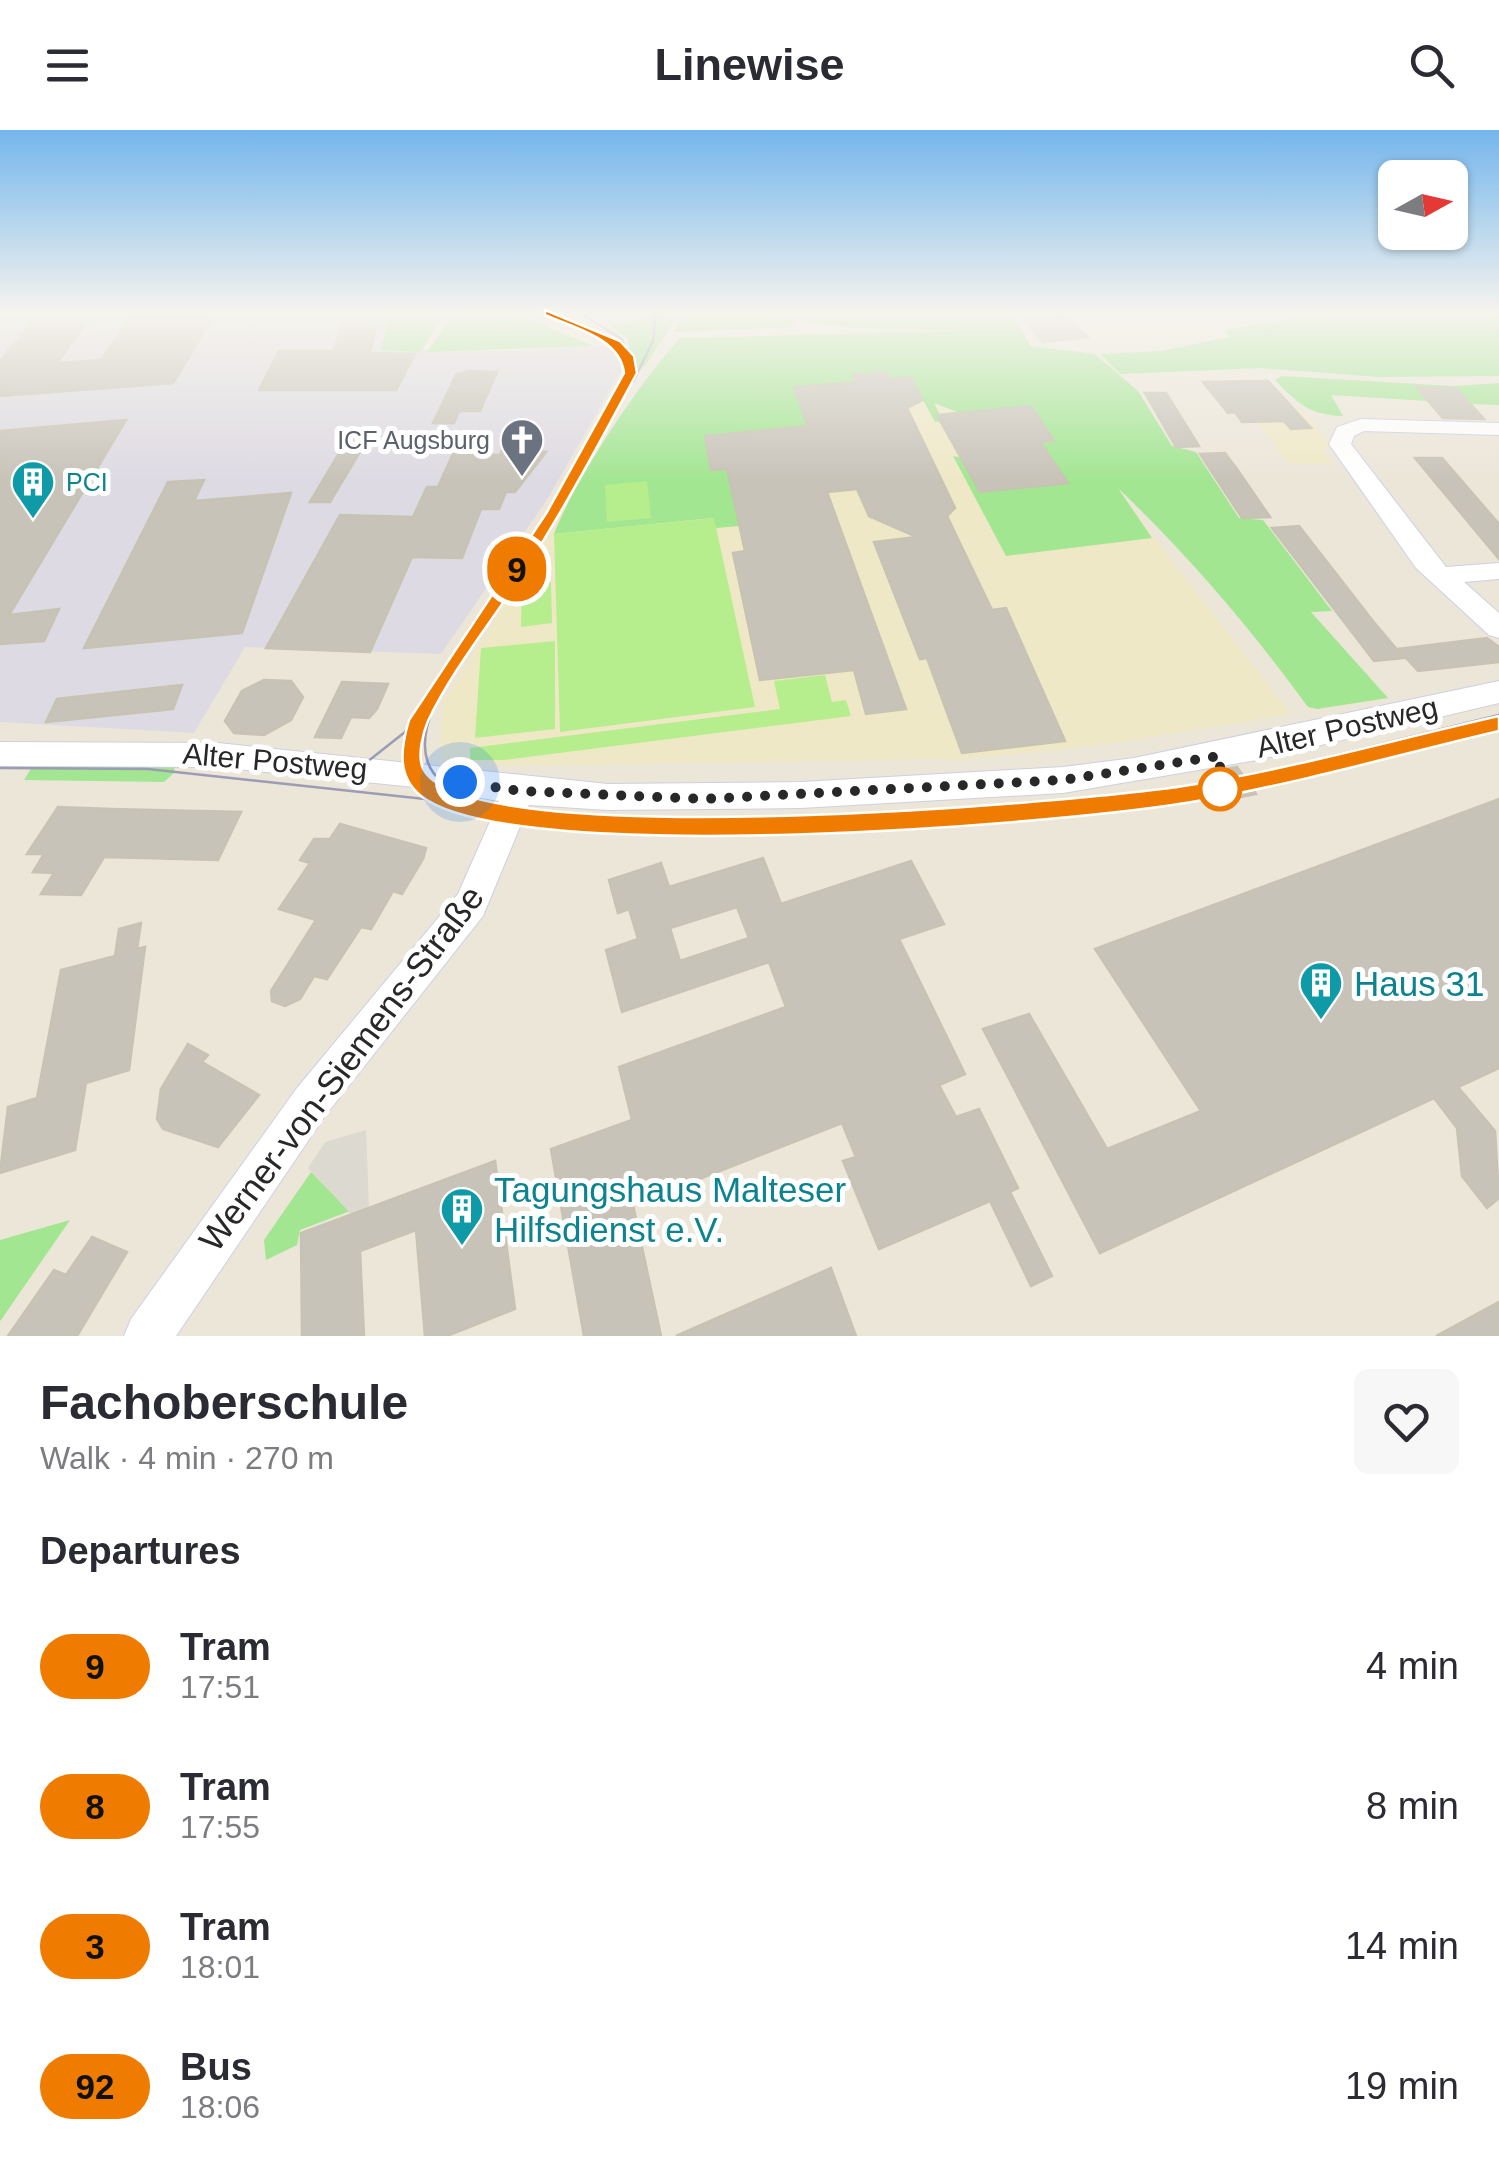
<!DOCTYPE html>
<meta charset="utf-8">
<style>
body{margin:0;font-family:Arial,sans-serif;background:#f7f7f7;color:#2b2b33;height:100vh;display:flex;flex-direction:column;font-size:38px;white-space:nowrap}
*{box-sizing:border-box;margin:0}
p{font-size:32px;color:#7c7c81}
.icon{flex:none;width:55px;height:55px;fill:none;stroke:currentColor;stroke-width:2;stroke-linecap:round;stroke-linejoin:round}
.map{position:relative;height:1206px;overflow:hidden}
.panel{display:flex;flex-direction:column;background:#fff;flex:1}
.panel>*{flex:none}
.badge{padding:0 20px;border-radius:32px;font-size:35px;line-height:65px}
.needle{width:65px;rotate:82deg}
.fabs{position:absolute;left:1378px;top:30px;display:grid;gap:20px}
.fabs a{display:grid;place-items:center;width:90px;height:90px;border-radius:15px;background:#fff;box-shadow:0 2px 8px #0004;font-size:50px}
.you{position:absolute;width:50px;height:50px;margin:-25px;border:8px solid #fff;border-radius:50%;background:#1a73e8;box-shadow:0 0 0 15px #1a73e833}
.map>.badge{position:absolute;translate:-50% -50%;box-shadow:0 0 0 5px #fff}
h2{padding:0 40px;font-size:38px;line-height:90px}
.round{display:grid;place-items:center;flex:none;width:105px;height:105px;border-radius:15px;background:#f7f7f7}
.summary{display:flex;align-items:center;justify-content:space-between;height:170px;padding:0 40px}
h1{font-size:48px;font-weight:700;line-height:75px}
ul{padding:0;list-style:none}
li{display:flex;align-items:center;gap:30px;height:140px;padding:0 40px}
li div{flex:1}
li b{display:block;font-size:38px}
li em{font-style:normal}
li .badge{min-width:110px;font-weight:700;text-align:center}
header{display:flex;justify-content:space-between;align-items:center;height:130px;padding:0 40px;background:#fff;font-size:45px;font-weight:700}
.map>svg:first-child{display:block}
.industrial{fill:#dedae3}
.education{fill:#efe8c7}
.green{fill:#a2e692}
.pitch{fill:#b6ee8d}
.plaza{fill:#dcd9d0}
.building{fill:#c7c3b9;stroke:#c7c3b3;stroke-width:2.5;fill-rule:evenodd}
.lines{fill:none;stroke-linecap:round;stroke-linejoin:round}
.minor-casing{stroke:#cecfe2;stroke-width:2}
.minor{fill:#fff;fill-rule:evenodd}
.tram{stroke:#9c9cb4;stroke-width:2.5}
.line{fill:#ef7c00;stroke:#fff;stroke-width:2.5}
.walk{stroke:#282828;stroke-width:10;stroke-dasharray:0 18}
.stop-dot{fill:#fff;stroke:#ef7c00;stroke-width:5}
.labels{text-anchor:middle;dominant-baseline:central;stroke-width:10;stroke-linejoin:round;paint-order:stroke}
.far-worship-label{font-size:25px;fill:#5b616d;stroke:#fff;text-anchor:end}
.far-culture-label{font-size:25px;fill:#0d838f;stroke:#fff;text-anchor:start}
.street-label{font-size:30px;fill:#282828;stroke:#fff}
.near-culture-label{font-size:35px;fill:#0d838f;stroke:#fff;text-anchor:start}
.near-street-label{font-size:35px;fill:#282828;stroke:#fff}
</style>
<header><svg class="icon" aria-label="menu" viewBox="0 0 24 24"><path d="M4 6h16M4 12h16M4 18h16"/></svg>Linewise<svg class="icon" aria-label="search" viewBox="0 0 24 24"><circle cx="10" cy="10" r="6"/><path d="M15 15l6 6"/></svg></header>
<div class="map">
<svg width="1499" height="1206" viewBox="0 0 1499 1206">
<rect width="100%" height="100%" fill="#ece6d9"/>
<path class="industrial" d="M0 182H329L322 187 374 183 387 196 382 220 505 221 607 216 619 227 621 241 548 368 441 524 245 517 194 603 0 592Z"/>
<g class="education">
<path d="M809 201 1044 265 1291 584 1110 614 965 629 502 636 440 630 443 572 658 232 680 208Z"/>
<path d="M1302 279 1326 308 1329 318 1322 319 1333 334 1288 333 1249 282Z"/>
</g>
<g class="green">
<path d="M335 182H447L420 222 381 220 387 196 374 183 324 187Z"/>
<path d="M454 182H512L593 216 427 222Z"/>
<path d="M659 182H680L644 237 633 236 628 209 608 194 640 190Z"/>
<path d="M687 182H1012L1030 216 1095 224 1138 261 1172 316 1196 322 1239 388 1263 390 1332 481 1311 482 1388 568 1317 579 1308 577C1251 499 1189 426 1118 358L1152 408 1006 426 953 326 1067 352 1040 312 1053 309 1031 276 960 283 934 273 943 291 935 292 911 248 888 249 884 242 854 245 856 251 795 257 811 302 781 304 778 299 705 306 711 339H727L740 396 716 398 713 388 554 404C574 351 641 250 680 208L960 201 851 198 797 190 792 197 673 202Z"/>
<path d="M1332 182H1499V246L1378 247 1260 238 1120 244 1100 224 1161 221 1229 207 1225 200Z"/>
<path d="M1282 246 1454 256 1499 253V275L1472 274 1457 258 1417 256 1427 271 1331 265 1343 286C1310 285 1298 274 1275 250Z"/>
<path d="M35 632H175L174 643 164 652 24 650Z"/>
<path d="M311 1042 350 1081 300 1100 297 1115 266 1130 264 1110Z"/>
<path d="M70 1090 1 1190 0 1191V1110Z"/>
</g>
<g class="pitch">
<path d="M647 351 651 388 607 392 605 355Z"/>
<path d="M714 388 755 577 560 602 554 404Z"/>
<path d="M551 452 552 493 521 497 522 455Z"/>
<path d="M555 511V599L475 608 481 518Z"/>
<path d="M825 545 832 572 846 570 851 586 504 630H470V618L780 579 774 551Z"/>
</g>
<path class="plaza" d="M366 1000 369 1077 351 1084 308 1038 325 1012Z"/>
<g class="building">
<path d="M216 182 173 253 0 266V231L32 192 90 188 57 233 101 230 132 185Z"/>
<path d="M1065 185 1088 207 1043 212 1024 190Z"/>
<path d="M368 188 366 199 376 198 370 223 415 224 396 260H259L279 221H334L343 190Z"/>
<path d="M468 241 497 242 480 281H459L454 293H433L456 245Z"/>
<path d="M885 242 888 249 911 247 923 270 907 278 955 378 947 386 992 480 1006 478 1065 611 962 623 927 528 920 529 874 412 917 407 869 386 857 359 827 362 906 579 866 584 854 540 760 550 733 423 745 421 727 339 711 340 705 306 808 296 794 257 856 252 853 245Z"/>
<path d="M1268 251 1311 298 1291 299 1284 291 1242 292 1235 282 1228 283 1203 252Z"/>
<path d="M1416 257 1456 258 1484 289 1443 288Z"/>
<path d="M1145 263H1166L1199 316 1176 317Z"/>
<path d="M1031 276 1054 311 1040 312 1068 353 980 362 937 285Z"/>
<path d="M126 290 9 485 59 479 44 511 0 514V301Z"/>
<path d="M341 320H361L330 372H310Z"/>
<path d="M502 320 546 322 515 362H506L499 379H481L462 428 412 427 370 522 266 518 340 385 413 387 427 357H438L453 324 500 325Z"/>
<path d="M1225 323 1237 339 1270 387 1242 388 1200 324Z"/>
<path d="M1415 328H1442L1499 394V429Z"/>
<path d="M204 350 194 371 291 363 242 503 84 518 168 352Z"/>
<path d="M1299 396 1373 491 1404 528 1374 531 1272 398Z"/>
<path d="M1487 508 1499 517V532L1418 541 1398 519Z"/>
<path d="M264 550 291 551 303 567 291 590 264 605 234 603 225 591 242 561Z"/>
<path d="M342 552 388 554 377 579 369 588 351 587 341 608 315 607Z"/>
<path d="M182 555 173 579 46 592 57 569Z"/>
<path d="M1237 637 1256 664 1235 668 1216 641Z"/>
<path d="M1499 669V938L1458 957 1495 1001 1499 1068 1487 1078 1462 1046 1457 998 1434 968 1100 1123 983 899 1029 884 1107 1019 1201 981 1095 819Z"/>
<path d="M58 677 111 679 241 682 218 730 104 727 81 765 41 764 54 743 33 742 44 724H27Z"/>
<path d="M340 694 426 718 423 729 402 764 393 761 371 799 361 797 327 849 314 846 300 869 285 876 272 871 271 861 316 790 279 779 310 733 300 730 314 709H330Z"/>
<path d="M763 728 781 774 911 731 944 794 899 809 965 944 939 955 956 987 979 979 1018 1058 1010 1062 1052 1146 1031 1156 990 1071 879 1119 843 1031 856 1027 842 993 633 1075 661 1206H584L551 1019 632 990 619 937 786 877 769 832 622 882 606 820 638 809 629 779 618 783 609 750 661 733 669 757ZM737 777 749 808 680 831 670 798Z"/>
<path d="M141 793 137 819 145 817 129 940 86 953 75 1020 0 1043 8 977 37 968 61 840 115 826 119 799Z"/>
<path d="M188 914 208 925 202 932 259 965 218 1017 163 999 157 989 161 959Z"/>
<path d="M495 1031 515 1179 447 1206H425L416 1100 360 1121 364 1206H302L301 1103Z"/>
<path d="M92 1107 127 1122 77 1206H8L54 1140 66 1145Z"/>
<path d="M831 1138 856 1206H676Z"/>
<path d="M1499 1172V1206H1436Z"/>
</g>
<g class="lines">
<g class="minor-casing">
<g id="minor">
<path d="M1361 289 1499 293V305L1364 301 1354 306 1351 314 1446 437 1499 433V449L1464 452 1499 483V508L1489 505 1416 438 1329 314 1337 297Z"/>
<path d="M1499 551V573L1257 630 1063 663 801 678 608 680 529 675 483 786 325 986 176 1206H124L131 1189 297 958 458 764 499 671 414 657 218 637 0 636V612L218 613 608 654 801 652 1063 637 1134 628Z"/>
</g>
</g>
<use href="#minor" class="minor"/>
<g class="tram">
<path d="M549 182 588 199"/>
<path d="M633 252 653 211 656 182"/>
<path d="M434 575C416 620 423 649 469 669"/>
<path d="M0 638 148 639 590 687 801 688 1019 677 1166 661 1292 636 1499 585"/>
<path d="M314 646 367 632 405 602 555 382 631 240 622 209 578 182"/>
</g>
</g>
<linearGradient id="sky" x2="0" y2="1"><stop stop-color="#74b6ed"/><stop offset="0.52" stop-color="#f6f4ee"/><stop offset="1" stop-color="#f6f4ee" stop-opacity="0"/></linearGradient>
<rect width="1499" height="351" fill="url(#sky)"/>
<path class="line" d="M545 180 620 211 634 226 637 243C601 310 566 376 525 440 494 489 453 538 428 591 423 603 418 623 422 636 452 728 1105 671 1202 653 1302 636 1401 608 1499 586V601C1401 624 1303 652 1203 670 1075 694 513 739 421 666 396 646 401 617 409 590L547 382 624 243C620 208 574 198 545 185Z"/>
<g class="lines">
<path class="walk" d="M460 652 520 661 704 669 1063 650 1220 626V659"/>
</g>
<defs>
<g id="church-pin" transform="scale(2.25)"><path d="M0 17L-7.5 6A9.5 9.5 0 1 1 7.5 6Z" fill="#6b7280" stroke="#fff"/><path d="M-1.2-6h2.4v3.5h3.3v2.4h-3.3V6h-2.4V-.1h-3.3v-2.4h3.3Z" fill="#fff"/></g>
<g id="building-pin" transform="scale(2.25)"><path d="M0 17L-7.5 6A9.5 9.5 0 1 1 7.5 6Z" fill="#0f9aa8" stroke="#fff"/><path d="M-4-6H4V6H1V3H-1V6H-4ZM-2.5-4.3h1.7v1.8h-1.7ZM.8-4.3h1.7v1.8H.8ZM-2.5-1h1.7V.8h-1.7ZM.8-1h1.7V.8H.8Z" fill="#fff"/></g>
</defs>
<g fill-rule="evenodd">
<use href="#church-pin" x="522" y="310"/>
<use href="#building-pin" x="33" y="352"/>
<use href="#building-pin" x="1321" y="853"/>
<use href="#building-pin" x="462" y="1079"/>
</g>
<circle class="stop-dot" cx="1220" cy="659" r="20"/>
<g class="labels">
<g class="far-worship-label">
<text x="490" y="310">ICF Augsburg</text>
</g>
<g class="far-culture-label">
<text x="66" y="352">PCI</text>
</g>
<g class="street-label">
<text transform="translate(1347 597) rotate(-13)">Alter Postweg</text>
<text transform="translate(275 631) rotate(5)">Alter Postweg</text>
</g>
<g class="near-culture-label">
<text x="1354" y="853">Haus 31</text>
<text x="494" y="1059">Tagungshaus Malteser<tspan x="494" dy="40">Hilfsdienst e.V.</tspan></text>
</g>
<g class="near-street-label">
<text transform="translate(341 938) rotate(-53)">Werner-von-Siemens-Straße</text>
</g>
</g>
</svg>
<div class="fabs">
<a><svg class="needle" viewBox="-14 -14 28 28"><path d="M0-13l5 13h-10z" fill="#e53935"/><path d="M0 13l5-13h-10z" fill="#7c7c81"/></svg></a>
</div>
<div class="you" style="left:460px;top:652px"></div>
<b class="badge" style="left:517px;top:439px;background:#ef7c00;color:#111">9</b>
</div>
<section class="panel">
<div class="summary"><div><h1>Fachoberschule</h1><p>Walk · 4 min · 270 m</p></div><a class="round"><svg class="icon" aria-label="heart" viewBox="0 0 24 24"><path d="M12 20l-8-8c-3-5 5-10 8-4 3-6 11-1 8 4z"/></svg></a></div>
<h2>Departures</h2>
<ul>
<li><span class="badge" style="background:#ef7c00;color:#111">9</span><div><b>Tram</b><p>17:51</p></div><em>4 min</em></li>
<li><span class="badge" style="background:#ef7c00;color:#111">8</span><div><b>Tram</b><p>17:55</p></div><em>8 min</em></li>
<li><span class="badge" style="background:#ef7c00;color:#111">3</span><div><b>Tram</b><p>18:01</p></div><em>14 min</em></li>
<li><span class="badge" style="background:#ef7c00;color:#111">92</span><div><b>Bus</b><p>18:06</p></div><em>19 min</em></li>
</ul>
</section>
